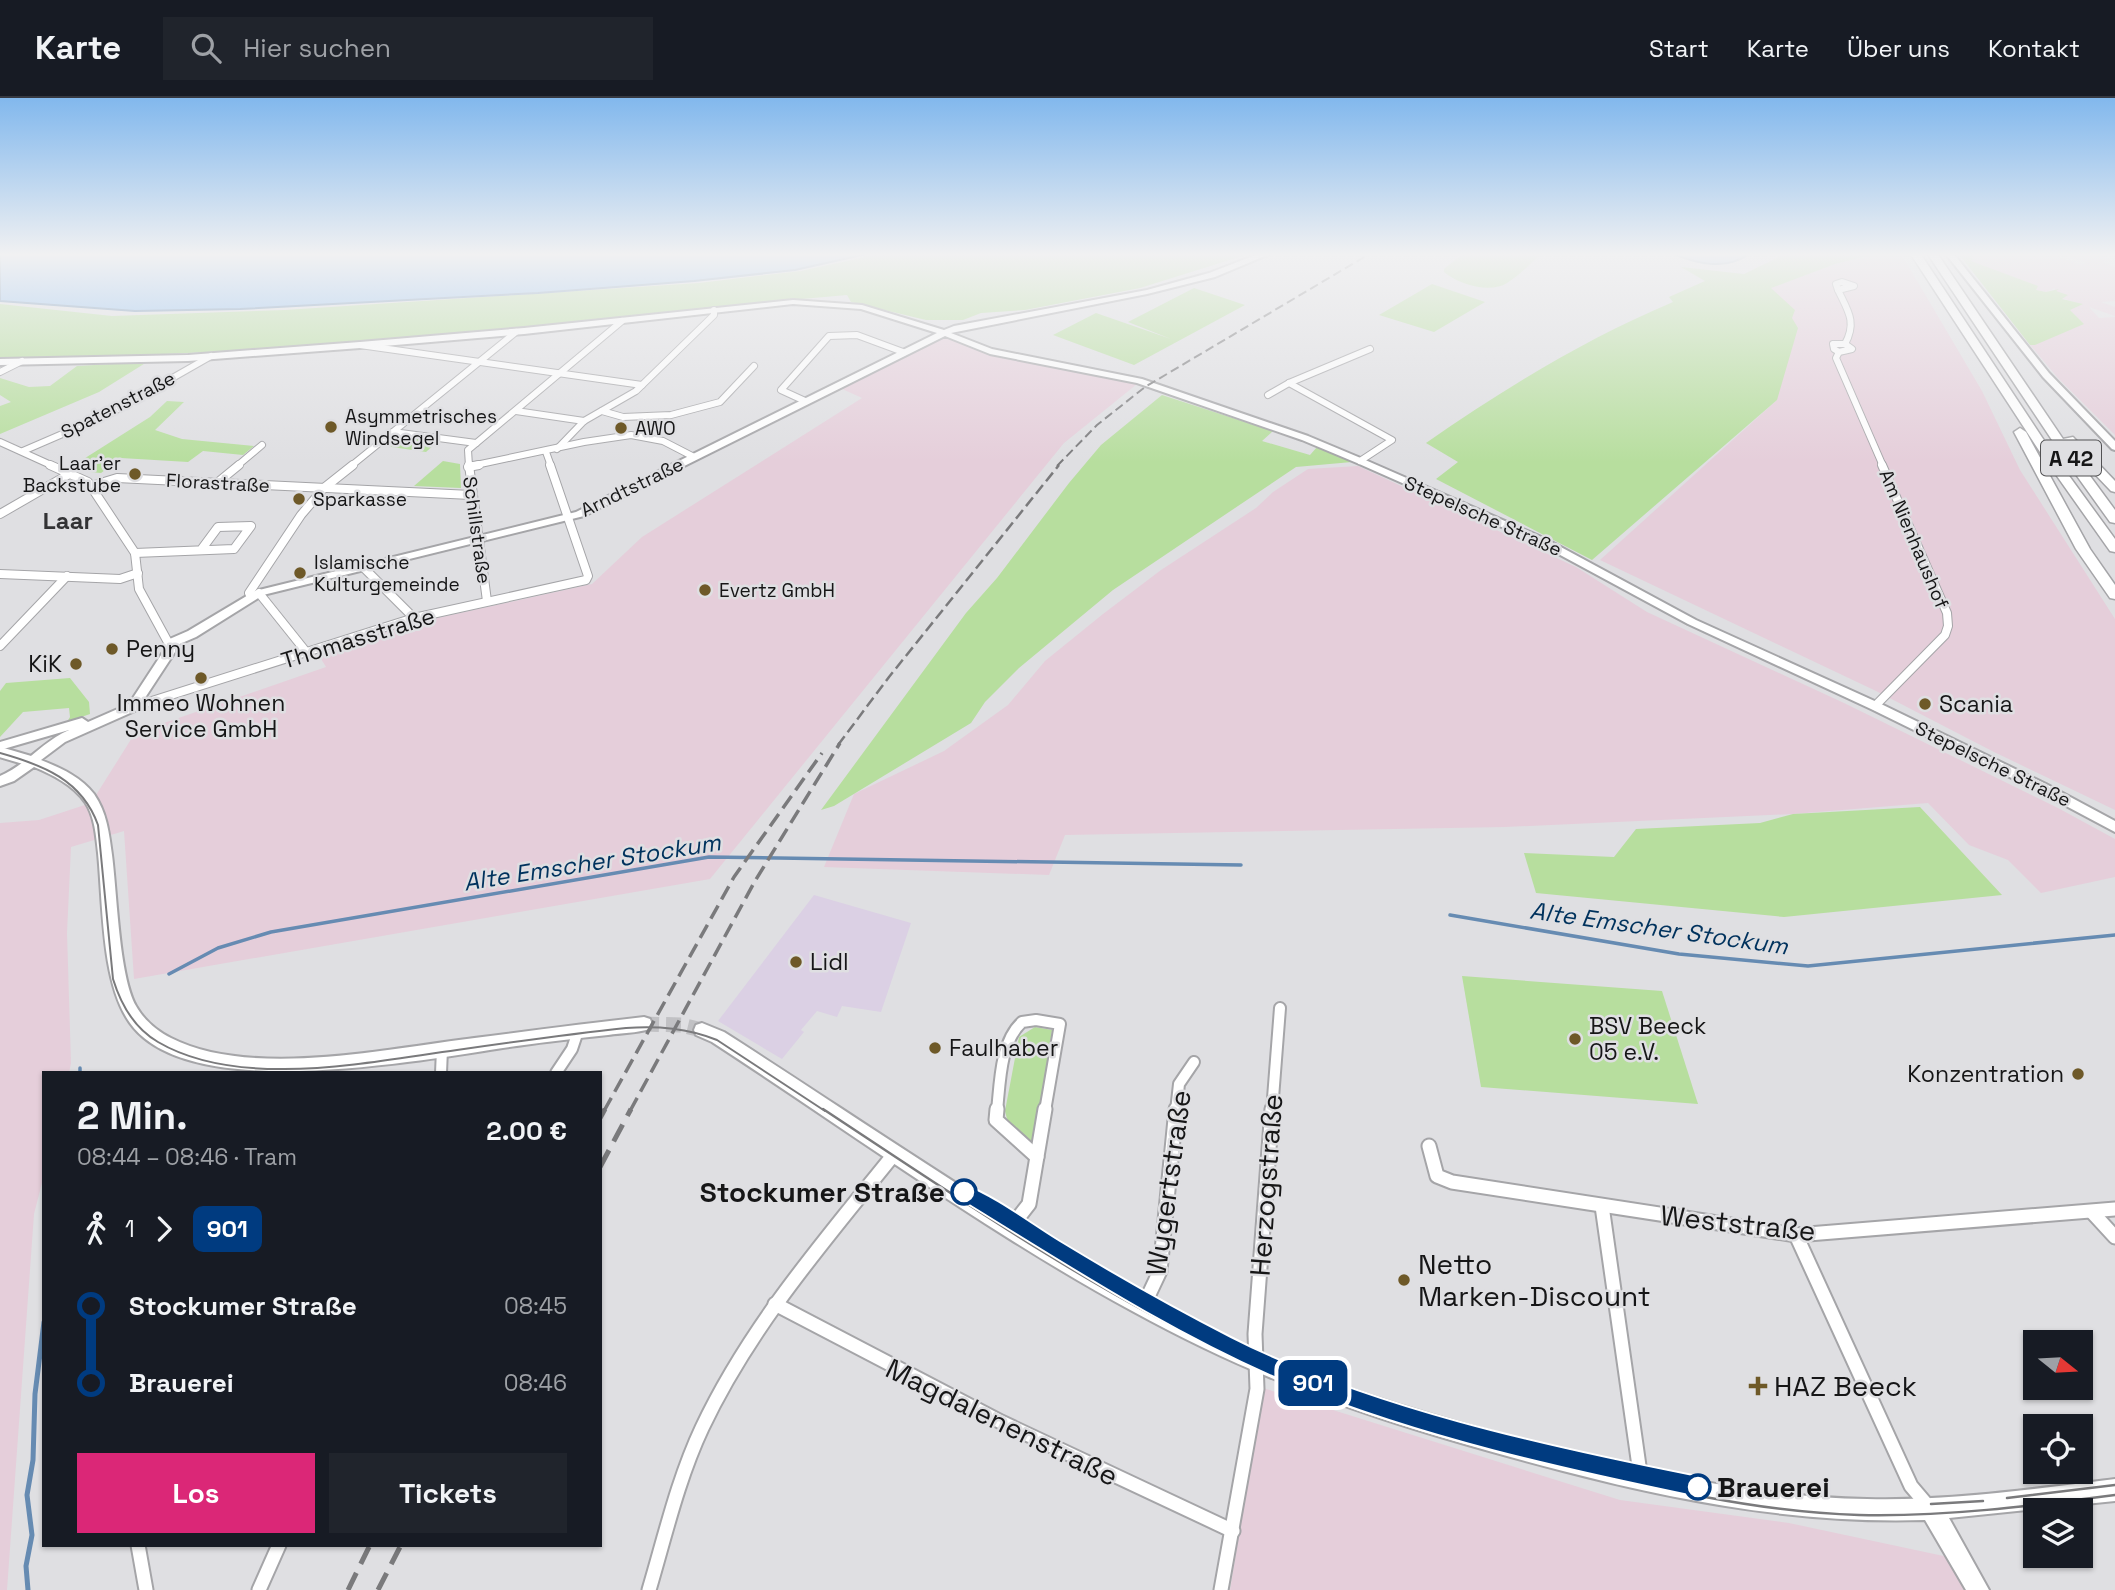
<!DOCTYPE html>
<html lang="de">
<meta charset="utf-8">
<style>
body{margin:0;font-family:"Space Grotesk",sans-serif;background:#20242c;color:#f1f3f6;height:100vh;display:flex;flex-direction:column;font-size:26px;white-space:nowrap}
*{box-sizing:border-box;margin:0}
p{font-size:23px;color:#9ea1a6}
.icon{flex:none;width:38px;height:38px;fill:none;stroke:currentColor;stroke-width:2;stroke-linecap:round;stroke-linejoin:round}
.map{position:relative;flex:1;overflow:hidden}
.drawer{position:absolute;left:42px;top:973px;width:560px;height:476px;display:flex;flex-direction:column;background:#171b24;border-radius:0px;box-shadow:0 2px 5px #0004}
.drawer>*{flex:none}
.badge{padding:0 14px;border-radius:10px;font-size:24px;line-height:46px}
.needle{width:46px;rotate:108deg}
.fabs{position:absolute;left:2023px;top:1232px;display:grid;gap:14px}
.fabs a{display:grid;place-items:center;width:70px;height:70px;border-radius:0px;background:#171b24;box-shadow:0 2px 5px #0004;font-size:35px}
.map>.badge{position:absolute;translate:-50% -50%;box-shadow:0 0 0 4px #fff}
.legs{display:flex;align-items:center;gap:10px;height:77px;padding:0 35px;font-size:23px}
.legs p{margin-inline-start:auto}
.overview{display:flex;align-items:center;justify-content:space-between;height:119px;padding:0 35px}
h1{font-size:38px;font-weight:700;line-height:52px}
.button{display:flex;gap:14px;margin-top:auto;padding:14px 35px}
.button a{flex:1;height:80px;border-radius:0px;background:#db2777;color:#fff;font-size:28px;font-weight:700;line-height:80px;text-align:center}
.button a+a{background:#20242c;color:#f1f3f6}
ul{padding:0 35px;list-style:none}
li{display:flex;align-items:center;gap:24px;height:77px;font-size:26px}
li i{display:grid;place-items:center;width:10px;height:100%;margin:0 9px;background:currentColor}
li i::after{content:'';width:18px;height:18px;margin:-9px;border:5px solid;border-radius:50%;background:#171b24}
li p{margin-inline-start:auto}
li:first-child i{background:linear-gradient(#0000 50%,currentColor 0)}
li:last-child i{background:linear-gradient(currentColor 50%,#0000 0)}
header{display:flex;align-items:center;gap:42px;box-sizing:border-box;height:98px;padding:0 35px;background:#171b24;border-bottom:2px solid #363941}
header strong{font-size:33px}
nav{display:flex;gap:38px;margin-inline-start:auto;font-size:24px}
.search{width:490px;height:63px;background:#20242c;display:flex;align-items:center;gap:18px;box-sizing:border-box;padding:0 24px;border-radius:0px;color:#9ea1a6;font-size:26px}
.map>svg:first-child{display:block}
.commercial{fill:#dbd0e4}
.industrial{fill:#e5ceda}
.green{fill:#b7de9e}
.water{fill:#89bdf4;stroke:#668bb2;stroke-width:2}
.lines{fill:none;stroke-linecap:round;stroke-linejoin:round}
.stream-far1{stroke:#668bb2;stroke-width:3.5}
.stream{stroke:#668bb2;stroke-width:5}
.secondary-tunnel{stroke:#c1c1c4;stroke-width:15;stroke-dasharray:15 7;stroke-linecap:butt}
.street-far3-casing{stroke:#a5a5a8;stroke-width:8}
.street-far2-casing{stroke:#a5a5a8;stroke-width:10}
.street-far1-casing{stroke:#a5a5a8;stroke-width:14}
.street-casing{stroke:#a5a5a8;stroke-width:17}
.secondary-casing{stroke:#a5a5a8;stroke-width:4}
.highway-casing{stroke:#a5a5a8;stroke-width:3}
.street-far3{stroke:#fff;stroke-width:6}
.street-far2{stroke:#fff;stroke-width:8}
.street-far1{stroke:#fff;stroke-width:10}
.street{stroke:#fff;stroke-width:13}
.secondary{fill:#fff;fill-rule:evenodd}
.highway{fill:#fff;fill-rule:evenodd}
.tram-far1{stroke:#7a7a7c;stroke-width:2}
.tram{stroke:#7a7a7c;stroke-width:2.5}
.rail-far3{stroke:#7a7a7c;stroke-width:2;stroke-dasharray:9 4.5;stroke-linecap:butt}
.rail-far2{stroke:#7a7a7c;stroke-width:2.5;stroke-dasharray:11 5;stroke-linecap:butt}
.rail-far1{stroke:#7a7a7c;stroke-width:3.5;stroke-dasharray:15 7;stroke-linecap:butt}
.rail{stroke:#7a7a7c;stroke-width:5;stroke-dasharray:19 10;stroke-linecap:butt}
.line-1{fill:#003b80;stroke:#fff;stroke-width:2}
.poi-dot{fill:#6e5928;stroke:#dfdfe2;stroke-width:2.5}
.stop-1-dot{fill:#fff;stroke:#003b80;stroke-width:3.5}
.labels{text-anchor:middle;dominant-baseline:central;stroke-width:5;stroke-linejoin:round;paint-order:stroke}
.far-street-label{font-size:19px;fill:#161617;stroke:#dfdfe2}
.far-poi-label{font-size:19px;fill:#161617;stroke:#dfdfe2;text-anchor:start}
.shield{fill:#dfdfe2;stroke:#525254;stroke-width:2}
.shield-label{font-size:21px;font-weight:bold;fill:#161617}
.street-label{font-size:23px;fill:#161617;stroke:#dfdfe2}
.poi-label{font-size:23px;fill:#161617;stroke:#dfdfe2;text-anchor:start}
.far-district-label{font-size:24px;font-weight:bold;fill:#333335;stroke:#dfdfe2}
.water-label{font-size:24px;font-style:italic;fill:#00325d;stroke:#dfdfe2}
.near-street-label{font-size:28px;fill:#161617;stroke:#dfdfe2}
.near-stop-label{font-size:28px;font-weight:bold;fill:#161617;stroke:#dfdfe2;text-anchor:end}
.near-poi-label{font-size:28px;fill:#161617;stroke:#dfdfe2;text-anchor:start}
</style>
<header>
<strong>Karte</strong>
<div class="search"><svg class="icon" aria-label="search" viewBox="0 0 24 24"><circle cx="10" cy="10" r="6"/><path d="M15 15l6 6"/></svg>Hier suchen</div>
<nav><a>Start</a><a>Karte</a><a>Über uns</a><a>Kontakt</a></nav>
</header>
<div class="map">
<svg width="2115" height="1492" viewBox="0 0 2115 1492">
<rect width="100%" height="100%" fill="#dfdfe2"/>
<path class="commercial" d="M814 797 911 825 881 914 842 908 837 919 817 913 801 932 804 934 782 961 718 923Z"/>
<g class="industrial">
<path d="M1957 155 2030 247H2035L2074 218 2070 212 2082 206 2061 200 2054 193 2055 190 2046 194 2035 192 1972 164 1968 159 1979 155H2038L2049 159 2054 157 2081 167 2086 165 2059 155H2093L2109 161 2102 164 2115 169V203L2101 204 2115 209V218L2089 209 2099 220 2115 219V337L2058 280 2031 248Z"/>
<path d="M1878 156 1903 159 1982 293 2020 372 2115 521V712L1994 654 1876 593 1600 462 1777 302 1770 190 1835 166Z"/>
<path d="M943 238 987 255 1137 286 1064 345 710 781 134 881 124 733 71 749 67 835 71 965 69 975H44V1077L34 1116 7 1492H0V725L39 722 91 705 135 635 326 569 318 556 415 525 592 486 642 439 862 300 840 290Z"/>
<path d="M1358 368 1576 469 1647 514 1844 605 2058 710 2115 741V779L2041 795 2008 762 1969 747 1928 705 1793 716 1505 729 1065 737 1049 777 824 769 854 696 944 653 1008 607 1045 563 1103 516 1161 472 1256 410 1273 394 1308 371Z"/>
<path d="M1263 1290 1620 1402 1789 1425 1953 1460 1970 1492H1230Z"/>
</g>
<g class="green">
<path d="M884 155H1252L1140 190 1025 212 981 215 963 222H926L851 204 847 197C739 206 632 221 525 231 350 246 175 259 0 261V206L112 218 285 212 699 185 801 173Z"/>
<path d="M1464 155H1542C1531 165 1520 177 1507 185 1490 196 1458 186 1444 174V171Z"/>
<path d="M1787 155H1878L1835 166 1771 190 1795 212 1792 220 1798 230 1777 302 1592 462 1436 381 1458 364 1426 345C1504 291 1585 241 1673 204L1669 199 1705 183 1681 169 1744 176Z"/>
<path d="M1958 155H1979L1969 159 1974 161 1971 163 2038 188 2036 192 2046 194 2059 191 2056 193 2068 197 2062 201 2083 206 2070 212 2084 226 2035 247H2030Z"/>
<path d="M1432 186 1485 204 1434 234 1379 217Z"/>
<path d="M1194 190 1245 207 1134 267 1053 237 1096 215 1171 241 1128 224Z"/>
<path d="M147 264 99 294 0 336V308L11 304 0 297V280L29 289 50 288 77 268Z"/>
<path d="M1162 297 1273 333 1262 343 1310 357 1317 349 1352 364 1296 369 1113 492 1019 570 985 604 971 625 834 708 821 712 966 515 997 480 1069 385 1101 347Z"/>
<path d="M167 303 184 304 155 332 182 341 254 348 243 357 203 353 188 364 121 360 101 375 79 373 71 369 150 319Z"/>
<path d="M399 338 438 343 426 354 385 348Z"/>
<path d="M443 363 460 366 461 390 414 388Z"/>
<path d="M70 580 89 604 90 616 67 624 70 619 69 610 23 614 0 639V593L6 585Z"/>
<path d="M1920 709 2002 797 1784 819 1536 795 1524 755 1614 759 1636 731 1760 725 1793 716Z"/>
<path d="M1462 878 1662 893 1698 1006 1481 989Z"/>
<path d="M1035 929 1052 932 1034 1048 1007 1021 1005 1013 1019 939Z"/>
</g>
<g class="water">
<path d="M0 155H871L795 172 694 183 538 195 240 211 135 213 0 203Z"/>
<path d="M1670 155H1750C1726 174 1696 165 1670 155Z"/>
</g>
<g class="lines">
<g class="stream-far1">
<path d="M1450 817 1679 856 1808 868 2115 837"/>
<path d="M169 876 218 850 271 834 709 759 1241 767"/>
<path d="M80 970V975"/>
</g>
<path class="stream" d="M28 1492 26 1468 32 1437 27 1397 33 1362 35 1296 44 1224"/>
<path class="secondary-tunnel" d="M644 926 681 927 702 932"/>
<g class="street-far3-casing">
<g id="street-far3">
<path d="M1842 184 1854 188 1838 192 1836 186Z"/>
<path d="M1838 192C1848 213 1857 224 1845 246L1852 251 1839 254 1836 260 1883 368"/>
<path d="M360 247 642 287"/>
<path d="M1839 254 1834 251 1833 246H1845"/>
<path d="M0 274 22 263"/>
<path d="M1289 285 1392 342 1360 363"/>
<path d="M1268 297 1289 285 1370 251"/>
<path d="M805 303 781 292 829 238 857 237 903 254"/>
<path d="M516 313 584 323"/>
<path d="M602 313 623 319 671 317 720 304 754 268"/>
<path d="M393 334 476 345"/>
<path d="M0 344 53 368"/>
<path d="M557 351 584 323 636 293 714 217V212"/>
<path d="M23 353 111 315 211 258"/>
<path d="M546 354 551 368"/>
<path d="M237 368 262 347"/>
<path d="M351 368 516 234"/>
<path d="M469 368 468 352 622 223"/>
<path d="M471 368 584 344 631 337 663 343 694 359"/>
</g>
</g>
<g class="street-far2-casing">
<g id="street-far2">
<path d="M50 367 88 384 135 455 139 491 169 546"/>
<path d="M469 367 487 503"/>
<path d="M468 369 479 367"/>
<path d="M217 385 239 367"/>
<path d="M91 388 117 380 471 397"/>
<path d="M0 416 71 375"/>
<path d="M135 455 234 451 251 428 218 429 201 452"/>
<path d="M363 469 414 520"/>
<path d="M0 476 120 481 138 475"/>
<path d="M259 495 307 555"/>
<path d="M251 499 249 495 301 417 324 390 353 367"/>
<path d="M0 548 67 478"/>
<path d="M1875 608 1945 537 1948 528 1947 515 1882 367"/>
<path d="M133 609 414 520 586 482 588 478 550 367"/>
</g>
</g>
<g class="street-far1-casing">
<g id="street-far1">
<path d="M0 654 34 664"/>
<path d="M441 975 442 951"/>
<path d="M556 975 572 951 578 933"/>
<path d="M997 1013C1000 985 1000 944 1022 924L1036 922 1060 926 1045 1013"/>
<path d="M1176 1013 1179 986 1194 964"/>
<path d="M1272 1013 1280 910"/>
</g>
</g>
<g class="street-casing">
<g id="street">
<path d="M997 1011 996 1022 1037 1059"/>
<path d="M1429 1048 1437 1078 1452 1084 1796 1137 2115 1111"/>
<path d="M1602 1108 1641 1382"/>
<path d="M2092 1114 2115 1139"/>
<path d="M1011 1129 1029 1106 1045 1011"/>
<path d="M1796 1137 1911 1388 1928 1408"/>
<path d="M775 1206 1001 1324 1233 1433"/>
<path d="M1144 1207 1160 1173 1176 1011"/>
<path d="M138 1447 146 1492"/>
<path d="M259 1492 279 1447"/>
<path d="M649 1492C665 1438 678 1381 702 1330 750 1228 825 1142 895 1055"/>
<path d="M1221 1492 1257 1291 1255 1236 1272 1011"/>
</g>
</g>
<g class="secondary-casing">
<g id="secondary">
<path d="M1261 155H1272L1215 179 1147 196 951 235 992 251 1142 281 1308 338 1363 361 1546 441 1696 522 1879 605 2046 686 2115 723V734L2036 692 1871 611 1688 526 1538 445 1357 365 1302 342 1137 285 990 256 945 238 584 418 263 497 196 539 175 548V554L137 612 65 644 41 662C61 670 81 679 94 696 107 715 109 735 112 757 117 795 119 878 136 908 144 922 157 933 171 940 247 979 377 953 459 942 521 934 582 926 644 919L650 921 652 926 650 931C637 935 621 935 608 937 580 940 552 943 524 947 434 959 190 1010 130 925 101 885 103 805 98 755 96 738 95 719 85 704 73 687 53 677 34 669L14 683 0 688V678C26 667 43 643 69 632L0 652V644L82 620 88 624 129 606 163 554 165 543 188 533 255 493 576 414 937 235 861 211 793 206 524 236 360 250 188 263 0 267V261L188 257 360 244 524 230 793 202 862 207 944 232 954 228 1147 192 1209 175Z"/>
<path d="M1945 155H1953L2049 275 2115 343V352L2112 351 2043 279Z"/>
<path d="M702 925 724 934C885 1037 1041 1148 1212 1234 1309 1282 1414 1313 1518 1341 1632 1371 1749 1399 1867 1401 1950 1403 2033 1391 2115 1381V1403L1949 1420 1989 1492H1966L1925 1422C1801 1426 1682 1404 1563 1373 1440 1341 1318 1305 1204 1250 1030 1166 873 1049 712 944L696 937 694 932 696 927Z"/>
</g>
</g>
<g class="highway-casing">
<g id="highway">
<path d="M1910 155H1920L2051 353 2115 441V454L2110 453 2040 354Z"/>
<path d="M1927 155H1937L2063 341 2073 339 2115 383V394L2111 393 2068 348 2115 412V425L2110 424 2062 357Z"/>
<path d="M2020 330 2026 334 2090 451 2115 487V501L2110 500 2076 451 2014 334Z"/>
</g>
</g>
<use href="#street-far3" class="street-far3"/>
<use href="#street-far2" class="street-far2"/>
<use href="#street-far1" class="street-far1"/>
<use href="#street" class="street"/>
<use href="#secondary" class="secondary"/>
<use href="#highway" class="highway"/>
<path class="tram-far1" d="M0 655C43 667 82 682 98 727L113 881C121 907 134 930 158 944 240 992 368 964 457 952 513 944 570 936 626 930 659 928 687 930 717 942L825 1013"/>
<g class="tram">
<path d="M823 1011C952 1096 1081 1185 1221 1252 1328 1304 1443 1336 1557 1365 1656 1390 1756 1414 1859 1417 1944 1419 2030 1408 2115 1397"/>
<path d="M2007 1400 2115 1387"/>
<path d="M1931 1406 1983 1403"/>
</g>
<path class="rail-far3" d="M1057 368 1097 327 1145 289 1371 155"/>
<path class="rail-far2" d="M838 647 889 579 1059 367"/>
<g class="rail-far1">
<path d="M604 1013 734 779 822 655"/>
<path d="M630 1013 755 783 840 645"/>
</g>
<g class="rail">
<path d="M600 1020 605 1011"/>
<path d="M600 1069 631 1011"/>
<path d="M348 1492 370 1447"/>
<path d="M378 1492 401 1447"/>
</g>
</g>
<linearGradient id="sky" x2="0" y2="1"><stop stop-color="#82b8ed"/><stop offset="0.43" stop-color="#f1f1f2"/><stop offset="1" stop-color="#f1f1f2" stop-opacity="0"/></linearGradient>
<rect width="2115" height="364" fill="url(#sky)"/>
<path class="line-1" d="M964 1086C997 1099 1029 1124 1060 1143 1116 1177 1172 1209 1231 1239 1368 1309 1546 1348 1698 1378L1705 1381 1708 1389 1705 1396 1698 1399C1563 1371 1423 1340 1295 1288 1175 1238 1067 1167 958 1100L955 1094 958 1088Z"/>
<g class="poi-dot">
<circle cx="331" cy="329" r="7"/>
<circle cx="621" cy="330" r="7"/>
<circle cx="135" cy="376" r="7"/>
<circle cx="299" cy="401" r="7"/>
<circle cx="300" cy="475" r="7"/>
<circle cx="705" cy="492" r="7"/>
<circle cx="112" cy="551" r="7"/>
<circle cx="76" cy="566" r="7"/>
<circle cx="201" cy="580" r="7"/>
<circle cx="1925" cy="606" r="7"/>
<circle cx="796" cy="864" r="7"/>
<circle cx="1575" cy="941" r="7"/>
<circle cx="935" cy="950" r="7"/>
<circle cx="2078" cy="976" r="7"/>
<circle cx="1404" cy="1182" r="7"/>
<path d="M1754.5 1277.5h7v7h7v7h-7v7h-7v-7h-7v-7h7z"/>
</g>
<g class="stop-1-dot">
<circle cx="964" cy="1094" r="12"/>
<circle cx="1698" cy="1389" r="12"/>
</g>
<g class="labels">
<g class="far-street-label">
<text transform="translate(118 307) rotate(-27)">Spatenstraße</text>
<text transform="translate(218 385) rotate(3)">Florastraße</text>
<text transform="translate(632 389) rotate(-26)">Arndtstraße</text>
<text transform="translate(1483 418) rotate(24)">Stepelsche Straße</text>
<text transform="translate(477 432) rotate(82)">Schillstraße</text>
<text transform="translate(1914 441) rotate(67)">Am Nienhaushof</text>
<text transform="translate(1993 666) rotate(26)">Stepelsche Straße</text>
</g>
<g class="far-poi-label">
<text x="345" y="318">Asymmetrisches<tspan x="345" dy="22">Windsegel</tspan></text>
<text x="635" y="330">AWO</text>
<text x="121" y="365" text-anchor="end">Laar'er<tspan x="121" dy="22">Backstube</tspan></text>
<text x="313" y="401">Sparkasse</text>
<text x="314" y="464">Islamische<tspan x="314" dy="22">Kulturgemeinde</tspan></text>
<text x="719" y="492">Evertz GmbH</text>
</g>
<rect class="shield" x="2041" y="342.5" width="60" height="35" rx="5"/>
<g class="shield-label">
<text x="2071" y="360">A 42</text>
</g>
<g class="street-label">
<text transform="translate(358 540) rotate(-17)">Thomasstraße</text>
</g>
<g class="poi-label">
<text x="126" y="551">Penny</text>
<text x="62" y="566" text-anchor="end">KiK</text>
<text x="201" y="605" text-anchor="middle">Immeo Wohnen<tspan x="201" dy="26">Service GmbH</tspan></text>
<text x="1939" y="606">Scania</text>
<text x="810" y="864">Lidl</text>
<text x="1589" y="928">BSV Beeck<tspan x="1589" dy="26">05 e.V.</tspan></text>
<text x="949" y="950">Faulhaber</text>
<text x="2064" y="976" text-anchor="end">Konzentration</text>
</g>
<g class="far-district-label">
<text x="68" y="422">Laar</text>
</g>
<g class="water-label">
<text transform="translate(592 764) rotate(-9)">Alte Emscher Stockum</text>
<text transform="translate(1659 830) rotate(8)">Alte Emscher Stockum</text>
</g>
<g class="near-street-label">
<text transform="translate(1168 1085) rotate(-82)">Wygertstraße</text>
<text transform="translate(1266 1087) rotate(-86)">Herzogstraße</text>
<text transform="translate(1738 1125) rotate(6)">Weststraße</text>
<text transform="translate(1002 1324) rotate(26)">Magdalenenstraße</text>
</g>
<g class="near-stop-label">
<text x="945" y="1094">Stockumer Straße</text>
<text x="1717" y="1389" text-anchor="start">Brauerei</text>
</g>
<g class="near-poi-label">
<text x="1418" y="1166">Netto<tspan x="1418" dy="32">Marken-Discount</tspan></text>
<text x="1774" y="1288">HAZ Beeck</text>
</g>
</g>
</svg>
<div class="fabs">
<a><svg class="needle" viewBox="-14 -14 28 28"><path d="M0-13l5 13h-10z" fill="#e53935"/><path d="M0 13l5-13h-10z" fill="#9ea1a6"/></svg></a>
<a><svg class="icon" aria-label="locate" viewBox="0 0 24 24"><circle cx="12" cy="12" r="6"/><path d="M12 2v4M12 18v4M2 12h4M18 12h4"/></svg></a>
<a><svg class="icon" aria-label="layers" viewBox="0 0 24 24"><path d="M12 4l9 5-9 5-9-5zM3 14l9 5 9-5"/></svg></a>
</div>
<b class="badge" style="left:1313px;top:1285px;background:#003b80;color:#fff">901</b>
<section class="drawer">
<div class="overview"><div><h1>2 Min.</h1><p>08:44 – 08:46 · Tram</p></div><b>2.00 €</b></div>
<div class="legs"><svg class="icon" aria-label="walk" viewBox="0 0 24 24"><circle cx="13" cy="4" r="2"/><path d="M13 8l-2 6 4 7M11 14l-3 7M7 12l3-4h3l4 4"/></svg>1<svg class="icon" aria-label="forward" viewBox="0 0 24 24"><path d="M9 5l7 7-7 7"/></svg><b class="badge" style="background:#003b80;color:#fff">901</b></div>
<ul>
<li><i style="color:#003b80"></i><b>Stockumer Straße</b><p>08:45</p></li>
<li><i style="color:#003b80"></i><b>Brauerei</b><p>08:46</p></li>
</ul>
<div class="button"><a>Los</a><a>Tickets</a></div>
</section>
</div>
